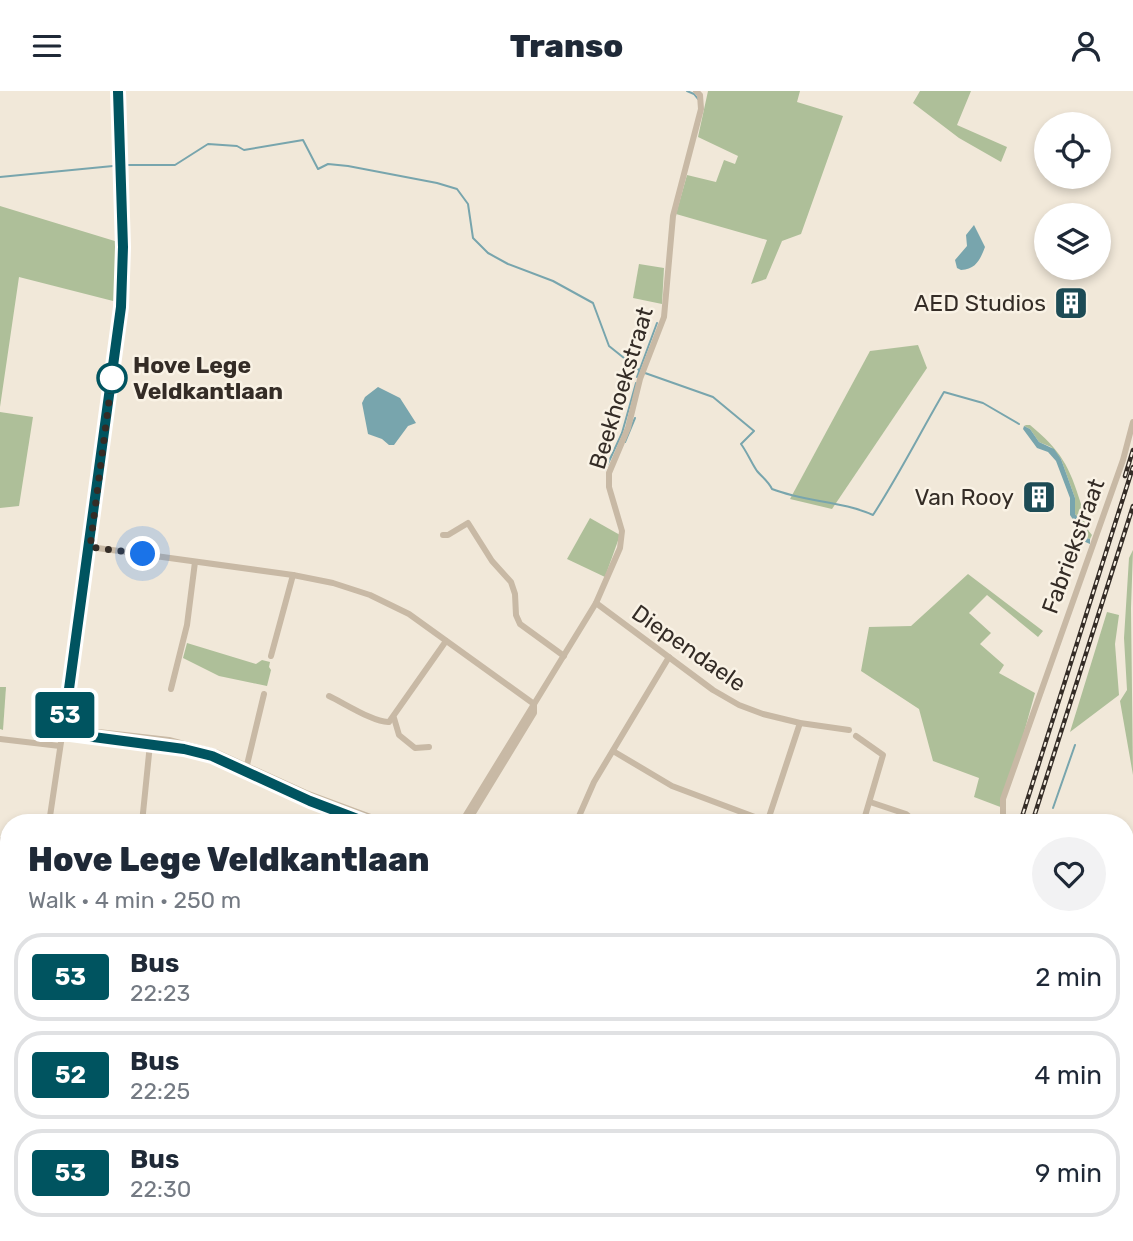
<!DOCTYPE html>
<meta charset="utf-8">
<style>
body{margin:0;font-family:Rubik,sans-serif;background:#f2f2f3;color:#1f2937;height:100vh;display:flex;flex-direction:column;font-size:26px;white-space:nowrap}
*{box-sizing:border-box;margin:0}
p{font-size:23px;color:#747a83}
.icon{flex:none;width:38px;height:38px;fill:none;stroke:currentColor;stroke-width:2;stroke-linecap:round;stroke-linejoin:round}
.map{position:relative;flex:1;overflow:hidden}
.drawer{position:absolute;left:0px;top:723px;width:1134px;height:429px;display:flex;flex-direction:column;background:#fff;border-radius:28px 28px 0 0;box-shadow:0 4px 10px #0003}
.drawer>*{flex:none}
.badge{padding:0 14px;border-radius:5px;font-size:24px;line-height:46px}
.controls{position:absolute;left:1034px;top:21px;display:grid;gap:14px}
.controls a{display:grid;place-items:center;width:77px;height:77px;border-radius:50%;background:#fff;box-shadow:0 4px 10px #0003;font-size:35px}
.you{position:absolute;width:35px;height:35px;margin:-18px;border:5px solid #fff;border-radius:50%;background:#1a73e8;box-shadow:0 0 0 10px #1a73e833}
.map>.badge{position:absolute;translate:-50% -50%;box-shadow:0 0 0 4px #fff}
.round{display:grid;place-items:center;flex:none;width:74px;height:74px;border-radius:37px;background:#f2f2f3}
.headline{display:flex;align-items:center;justify-content:space-between;height:119px;padding:0 28px}
h1{font-size:33px;font-weight:800;line-height:52px}
ul{padding:0;list-style:none}
li{display:flex;align-items:center;gap:21px;height:88px;margin:0 14px 10px;padding:0 14px;border:4px solid #e0e1e3;border-radius:28px}
li div{flex:1}
li b{display:block;font-size:26px}
li em{font-style:normal}
li .badge{min-width:77px;font-weight:700;text-align:center}
header{display:flex;justify-content:space-between;align-items:center;height:91px;padding:0 28px;background:#fff;font-size:32px;font-weight:800}
.map>svg:first-child{display:block}
.green{fill:#aebf99}
.water{fill:#78a5ad}
.lines{fill:none;stroke-linecap:round;stroke-linejoin:round}
.stream{stroke:#78a5ad;stroke-width:2}
.minor{stroke:#c8b9a5;stroke-width:6}
.rail-casing{stroke:#342c26;stroke-width:4.5}
.rail{stroke:#f9f2e5;stroke-width:2;stroke-dasharray:5;stroke-linecap:butt}
.line-casing{stroke:#fff;stroke-width:16}
.line{stroke:#005460;stroke-width:10}
.walk{stroke:#342c26;stroke-width:7;stroke-dasharray:0 12.6}
.stop-dot{fill:#fff;stroke:#005460;stroke-width:3.5}
.labels{text-anchor:middle;dominant-baseline:central;stroke-width:5;stroke-linejoin:round;paint-order:stroke}
.poi-label{font-size:23px;fill:#342c26;stroke:#f9f2e5;text-anchor:end}
.stop-label{font-size:23px;font-weight:bold;fill:#342c26;stroke:#f9f2e5;text-anchor:start}
.street-label{font-size:23px;fill:#342c26;stroke:#f9f2e5}
</style>
<header><svg class="icon" aria-label="menu" viewBox="0 0 24 24"><path d="M4 6h16M4 12h16M4 18h16"/></svg>Transo<svg class="icon" aria-label="person" viewBox="0 0 24 24"><circle cx="12" cy="8" r="4"/><path d="M4 21q1-7 8-7t8 7"/></svg></header>
<div class="map">
<svg width="1133" height="1150" viewBox="0 0 1133 1150">
<rect width="100%" height="100%" fill="#f1e8d9"/>
<g class="green">
<path d="M708 0H800L797 11 843 25 801 143 782 150 766 188 751 193 767 149 676 123 687 84 716 91 724 69 735 73 738 65 698 46Z"/>
<path d="M920 0H971L957 34 1007 56 1001 71 959 47 913 12Z"/>
<path d="M0 115 118 151 117 211 19 186 0 316Z"/>
<path d="M639 173 664 177 662 213 633 207Z"/>
<path d="M918 254 927 277 832 418 790 408 870 260Z"/>
<path d="M0 321 33 326 19 415 0 417Z"/>
<path d="M1026 334H1030C1061 360 1069 374 1081 413 1084 425 1083 434 1092 444L1090 448 1086 447 1083 434 1075 423V407L1061 368 1051 356 1039 351 1030 338 1024 335Z"/>
<path d="M590 427 620 444 605 486 567 468Z"/>
<path d="M1133 459 1131 517 1133 684 1120 610 1127 599 1124 547 1129 467Z"/>
<path d="M968 483 1043 540 1038 546 987 504 969 522 991 542 980 553 1004 574 999 582 1035 602 1003 717 974 706 979 687 933 670 919 618 861 580 869 536 911 535Z"/>
<path d="M1107 521 1119 524 1115 553 1119 604 1070 641Z"/>
<path d="M187 552 256 573 262 569 270 571 269 576 271 579 267 595 219 585 183 567Z"/>
<path d="M0 596H6L3 639 0 638Z"/>
<path d="M1125 1039 1133 1051V1075L1125 1081Z"/>
<path d="M401 1143H467L465 1150H398Z"/>
<path d="M471 1143H679L677 1150H469Z"/>
</g>
<g class="water">
<path d="M974 134 985 156C980 169 976 178 961 179L957 177 955 169 967 155 966 144Z"/>
<path d="M378 296 400 307 416 332 408 335 394 354H389L382 348 368 343 362 312 365 306Z"/>
<path d="M1024 335 1030 338 1039 351 1054 358 1061 368 1075 407V423L1083 434 1086 447 1090 448V453L1083 450 1078 436 1070 424V407L1056 370 1048 361 1037 357 1023 338Z"/>
</g>
<g class="lines">
<g class="stream">
<path d="M687 0 694 3 698 8"/>
<path d="M126 74H175L208 53 237 55 244 59 303 49 318 78 328 73 348 75 437 92 457 98 468 113 473 147 488 162 508 173 553 190 593 212 609 255 639 279"/>
<path d="M0 86 113 75"/>
<path d="M645 282 713 306 754 340 741 353C747 361 752 373 757 380 762 386 768 390 772 398 805 411 842 410 873 424 899 384 920 342 944 301L983 312 1019 333"/>
<path d="M637 286 657 232"/>
<path d="M625 351 635 327"/>
<path d="M605 379 622 342 636 292"/>
<path d="M165 652H171"/>
<path d="M1053 717 1075 654"/>
<path d="M350 722 361 726"/>
<path d="M381 1150 383 1143"/>
</g>
<g class="minor">
<path d="M443 444H448L468 432 492 470 511 491 515 503 516 524 520 533 564 565"/>
<path d="M90 456 293 484 333 492 370 504 409 523 534 613"/>
<path d="M596 512 713 599 739 614 763 623 800 632 849 639"/>
<path d="M271 565 293 484"/>
<path d="M171 598 187 534 195 471"/>
<path d="M329 605C344 612 375 632 389 631L446 550"/>
<path d="M394 627 399 644 415 657 429 656"/>
<path d="M63 637 169 649 218 662 306 702 387 732"/>
<path d="M63 642 184 658 212 665 310 710 368 732"/>
<path d="M856 645 883 664 863 732"/>
<path d="M0 648 60 655"/>
<path d="M613 660 672 695 768 731"/>
<path d="M246 678 264 603"/>
<path d="M870 711 906 723 917 732"/>
<path d="M143 725 160 732"/>
<path d="M66 728 97 732"/>
<path d="M49 732 90 456 121 216 123 156 118 0"/>
<path d="M142 732 150 653"/>
<path d="M461 732 596 512 620 457 622 440 609 396V382L628 337 640 288 664 226 673 125 701 18 700 4 696 0"/>
<path d="M467 732 534 622V613"/>
<path d="M576 732 594 691 669 566"/>
<path d="M767 732 800 632"/>
<path d="M1003 732V708L1123 369 1133 331"/>
<path d="M0 749 9 751"/>
<path d="M0 816 9 818"/>
<path d="M0 904 9 907"/>
<path d="M0 948 9 922"/>
<path d="M1125 972 1133 975"/>
<path d="M2 1050 9 1055"/>
<path d="M138 1143 149 1150"/>
<path d="M299 1143 316 1150"/>
<path d="M879 1143 903 1150"/>
<path d="M4 1150V1135L9 1128"/>
<path d="M18 1150V1143"/>
<path d="M371 1150 373 1143"/>
<path d="M682 1150 685 1143"/>
<path d="M915 1150 917 1143"/>
</g>
<g class="rail-casing">
<g id="rail">
<path d="M1125 385 1133 359"/>
<path d="M1020 732 1133 376"/>
<path d="M1032 732 1133 415"/>
<path d="M894 1150 896 1143"/>
<path d="M905 1150 907 1143"/>
</g>
</g>
<use href="#rail" class="rail"/>
</g>
<g class="lines">
<g class="line-casing">
<path id="line" d="M118 0 123 156 121 216 63 642 184 658 212 665 310 710 368 732"/>
</g>
<use href="#line" class="line"/>
<path class="walk" d="M112 287 90 456 143 463"/>
</g>
<defs>
<g id="building-square" transform="scale(1.75)"><rect x="-9" y="-9" width="18" height="18" rx="4" fill="#1d4b55" stroke="#f9f2e5"/><path d="M-4-6H4V6H1V3H-1V6H-4ZM-2.5-4.3h1.7v1.8h-1.7ZM.8-4.3h1.7v1.8H.8ZM-2.5-1h1.7V.8h-1.7ZM.8-1h1.7V.8H.8Z" fill="#fff"/></g>
</defs>
<g fill-rule="evenodd">
<use href="#building-square" x="1071" y="212"/>
<use href="#building-square" x="1039" y="406"/>
</g>
<circle class="stop-dot" cx="112" cy="287" r="14"/>
<g class="labels">
<g class="poi-label">
<text x="1046" y="212">AED Studios</text>
<text x="1014" y="406">Van Rooy</text>
</g>
<g class="stop-label">
<text x="133" y="274">Hove Lege<tspan x="133" dy="26">Veldkantlaan</tspan></text>
</g>
<g class="street-label">
<text transform="translate(621 297) rotate(-73)">Beekhoekstraat</text>
<text transform="translate(1073 455) rotate(-70)">Fabriekstraat</text>
<text transform="translate(689 557) rotate(35)">Diependaele</text>
</g>
</g>
</svg>
<div class="controls">
<a><svg class="icon" aria-label="locate" viewBox="0 0 24 24"><circle cx="12" cy="12" r="6"/><path d="M12 2v4M12 18v4M2 12h4M18 12h4"/></svg></a>
<a><svg class="icon" aria-label="layers" viewBox="0 0 24 24"><path d="M12 4l9 5-9 5-9-5zM3 14l9 5 9-5"/></svg></a>
</div>
<div class="you" style="left:143px;top:463px"></div>
<b class="badge" style="left:65px;top:624px;background:#005460;color:#fff">53</b>
<section class="drawer">
<div class="headline"><div><h1>Hove Lege Veldkantlaan</h1><p>Walk · 4 min · 250 m</p></div><a class="round"><svg class="icon" aria-label="heart" viewBox="0 0 24 24"><path d="M12 20l-8-8c-3-5 5-10 8-4 3-6 11-1 8 4z"/></svg></a></div>
<ul>
<li><span class="badge" style="background:#005460;color:#fff">53</span><div><b>Bus</b><p>22:23</p></div><em>2 min</em></li>
<li><span class="badge" style="background:#005460;color:#fff">52</span><div><b>Bus</b><p>22:25</p></div><em>4 min</em></li>
<li><span class="badge" style="background:#005460;color:#fff">53</span><div><b>Bus</b><p>22:30</p></div><em>9 min</em></li>
</ul>
</section>
</div>
